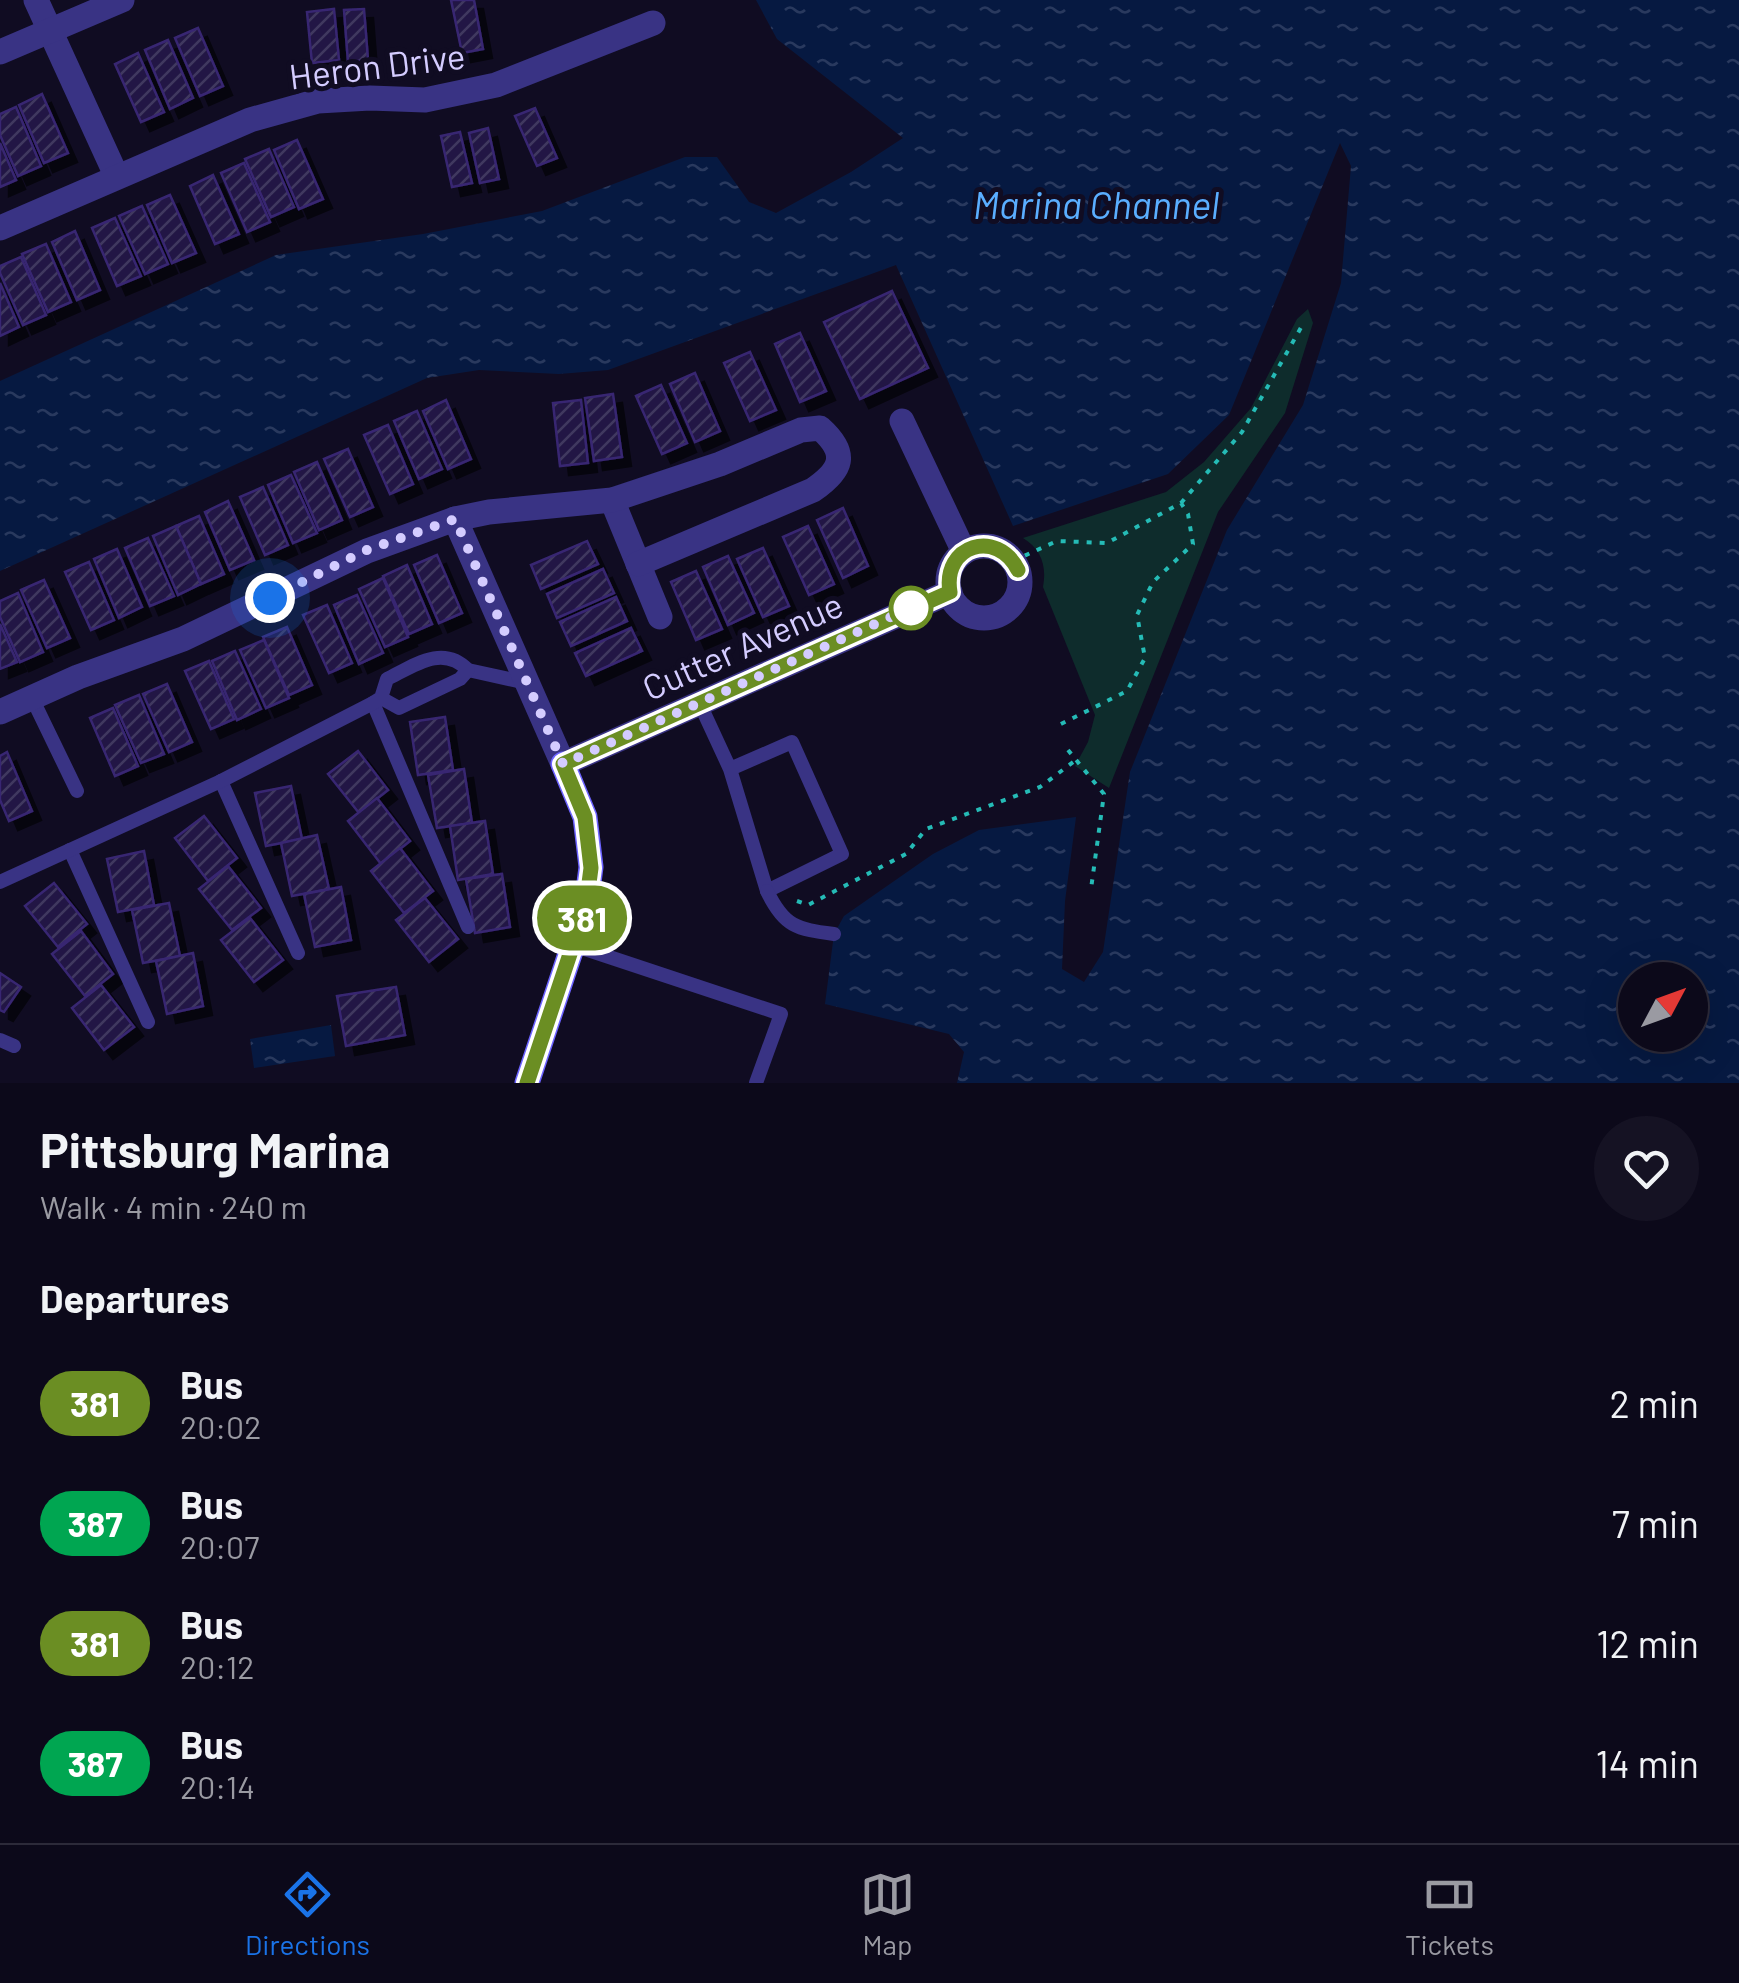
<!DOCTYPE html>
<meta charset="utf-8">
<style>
body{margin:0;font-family:Barlow,sans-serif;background:#151223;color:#f1f3f6;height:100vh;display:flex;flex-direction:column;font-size:38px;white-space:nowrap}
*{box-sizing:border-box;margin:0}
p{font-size:32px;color:#9a9aa2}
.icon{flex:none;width:55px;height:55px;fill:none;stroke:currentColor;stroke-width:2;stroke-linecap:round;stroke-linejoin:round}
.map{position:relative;height:1083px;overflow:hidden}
.sheet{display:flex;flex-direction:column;background:#0c091a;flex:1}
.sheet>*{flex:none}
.badge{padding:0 20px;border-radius:32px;font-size:35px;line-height:65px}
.needle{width:65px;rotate:49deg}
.tools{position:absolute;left:1618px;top:962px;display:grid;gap:20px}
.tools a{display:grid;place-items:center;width:90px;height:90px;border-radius:50%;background:#0c091a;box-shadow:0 10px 40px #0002,0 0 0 2px #2c2a39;font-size:50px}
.you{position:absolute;width:50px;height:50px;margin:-25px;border:8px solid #fff;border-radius:50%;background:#1a73e8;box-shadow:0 0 0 15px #1a73e833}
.map>.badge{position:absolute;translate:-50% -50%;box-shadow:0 0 0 5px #fff}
h2{padding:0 40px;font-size:38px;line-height:90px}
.round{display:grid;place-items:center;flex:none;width:105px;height:105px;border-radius:52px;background:#151223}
.headline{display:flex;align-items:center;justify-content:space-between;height:170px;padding:0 40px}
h1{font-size:48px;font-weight:700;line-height:75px}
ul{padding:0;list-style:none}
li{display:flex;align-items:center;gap:30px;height:120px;padding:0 40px}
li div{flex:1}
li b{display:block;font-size:38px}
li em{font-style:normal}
li .badge{min-width:110px;font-weight:700;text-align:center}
.tab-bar{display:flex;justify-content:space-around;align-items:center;height:140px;border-top:2px solid #2c2a39;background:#0c091a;font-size:28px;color:#9a9aa2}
.tab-bar a{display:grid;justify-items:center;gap:5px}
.tab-bar .on{color:#1a73e8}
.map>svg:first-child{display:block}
.green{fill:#0e2c2c}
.water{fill:url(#water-ripples);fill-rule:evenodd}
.building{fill:url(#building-hatch);stroke:#382772;stroke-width:2.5;filter:url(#shadow)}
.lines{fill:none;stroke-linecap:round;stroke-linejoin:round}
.path{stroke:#25bbb6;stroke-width:4;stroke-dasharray:5 8;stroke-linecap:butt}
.lane{stroke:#393384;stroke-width:14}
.street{stroke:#393384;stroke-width:25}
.secondary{stroke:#6c63ff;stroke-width:25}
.line-casing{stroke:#fff;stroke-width:22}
.line{stroke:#6b8e23;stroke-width:15}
.walk{stroke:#d4ccff;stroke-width:10;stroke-dasharray:0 18}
.stop-dot{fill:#fff;stroke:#6b8e23;stroke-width:5}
.labels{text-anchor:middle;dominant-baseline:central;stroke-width:10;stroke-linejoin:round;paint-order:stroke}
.street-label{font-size:35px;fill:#d4ccff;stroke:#100c22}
.water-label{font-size:38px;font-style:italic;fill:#5aaeff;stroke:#100c22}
</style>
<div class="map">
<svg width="1739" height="1083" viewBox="0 0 1739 1083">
<defs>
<pattern id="water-ripples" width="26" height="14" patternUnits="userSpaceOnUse" patternTransform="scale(2.5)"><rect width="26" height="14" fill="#061941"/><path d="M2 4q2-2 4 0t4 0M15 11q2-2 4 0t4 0" fill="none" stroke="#29395e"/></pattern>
<pattern id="building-hatch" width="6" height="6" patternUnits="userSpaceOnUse" patternTransform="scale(2.5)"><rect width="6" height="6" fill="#211644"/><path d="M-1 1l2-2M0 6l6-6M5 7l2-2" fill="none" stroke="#403760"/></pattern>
<filter id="shadow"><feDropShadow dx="9" dy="9" stdDeviation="0" flood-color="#0009"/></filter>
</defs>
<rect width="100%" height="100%" fill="#100c22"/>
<path class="green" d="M1308 309 1313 323 1285 413 1218 512 1109 788 1075 766 1088 742 1095 715 1043 587C1047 566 1041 549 1023 538L1166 492 1204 462 1251 408 1297 319Z"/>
<g class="water">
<path d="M756 0H1739V1083H957L964 1052 949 1034 825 1004 834 934 844 916 933 854 979 830 1076 817 1065 901 1062 969 1084 982 1103 952 1130 772 1227 530 1303 405 1341 283 1351 166 1340 143 1229 415 1168 474 1013 526 896 265 608 370 559 374 479 370 427 378 0 571V381L276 255 423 234 542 211 685 157H717L749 202 776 213 851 172 903 138 777 39ZM1635 980H1690V1035H1635Z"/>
<path d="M331 1025 335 1056 254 1068 250 1039Z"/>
</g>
<g class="building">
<path d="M451 0H474L483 49 462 53Z"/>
<path d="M334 9 339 60 312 63 307 12Z"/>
<path d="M364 9 368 60 348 62 344 10Z"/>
<path d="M198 28 223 86 200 96 175 38Z"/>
<path d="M168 40 193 98 170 109 145 50Z"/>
<path d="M138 53 164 112 141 122 115 64Z"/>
<path d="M42 94 68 153 44 163 19 105Z"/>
<path d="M16 107 41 166 18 176 0 135V114Z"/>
<path d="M535 108 557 158 537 166 515 116Z"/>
<path d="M488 128 499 179 480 183 469 133Z"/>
<path d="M460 132 472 183 452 187 441 136Z"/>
<path d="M297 140 323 199 299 209 274 150Z"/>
<path d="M0 143 16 180 0 187Z"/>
<path d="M269 149 294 207 271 217 245 159Z"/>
<path d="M244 163 270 222 247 232 221 173Z"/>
<path d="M213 175 239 234 215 244 190 186Z"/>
<path d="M170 195 196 253 172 263 147 205Z"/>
<path d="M142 206 168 264 145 274 119 216Z"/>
<path d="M115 218 141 276 117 286 92 228Z"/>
<path d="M75 231 100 290 77 300 52 242Z"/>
<path d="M46 244 71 302 48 312 22 254Z"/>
<path d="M21 257 46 315 23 325 0 273V266Z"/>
<path d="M0 283 19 327 0 336Z"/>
<path d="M892 291 928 368 860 399 824 322Z"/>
<path d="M800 333 826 391 800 402 775 344Z"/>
<path d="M750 352 776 410 750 421 724 363Z"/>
<path d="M695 373 720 431 695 442 670 384Z"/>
<path d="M661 385 687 443 662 454 636 396Z"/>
<path d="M613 394 622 457 594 461 585 398Z"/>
<path d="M446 400 471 459 448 469 423 411Z"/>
<path d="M581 400 588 463 560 466 553 403Z"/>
<path d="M417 411 442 469 419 479 394 421Z"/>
<path d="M388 425 413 484 390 494 364 435Z"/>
<path d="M348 449 373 507 350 517 324 459Z"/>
<path d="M317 462 342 520 319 530 294 472Z"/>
<path d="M291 475 317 533 293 543 268 485Z"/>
<path d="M263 487 288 545 265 555 240 497Z"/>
<path d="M228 501 254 560 230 570 205 512Z"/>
<path d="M843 508 868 566 843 578 817 520Z"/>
<path d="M199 516 224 574 201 584 176 526Z"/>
<path d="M176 526 201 584 178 595 153 536Z"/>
<path d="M808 526 834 584 809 595 783 537Z"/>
<path d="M148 538 174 596 150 606 125 548Z"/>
<path d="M587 541 598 564 541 589 531 565Z"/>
<path d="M763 548 789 606 763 617 737 559Z"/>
<path d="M117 549 142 607 119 618 94 559Z"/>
<path d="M437 555 462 613 439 623 414 565Z"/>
<path d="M728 556 754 613 728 625 703 567Z"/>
<path d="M89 562 114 620 91 630 65 572Z"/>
<path d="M407 565 432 624 409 634 383 576Z"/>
<path d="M603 569 614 593 557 618 547 594Z"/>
<path d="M696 571 722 629 696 640 671 582Z"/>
<path d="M383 578 408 637 385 647 359 589Z"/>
<path d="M44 580 70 638 47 648 21 590Z"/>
<path d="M18 593 43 652 20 662 0 617V601Z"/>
<path d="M357 595 383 653 359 664 334 605Z"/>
<path d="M616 597 627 621 571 646 560 622Z"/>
<path d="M327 605 352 663 329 673 303 615Z"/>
<path d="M0 624 17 662 0 669Z"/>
<path d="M287 627 312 685 289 695 263 637Z"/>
<path d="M631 628 642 651 586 676 575 653Z"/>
<path d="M264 640 289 698 266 708 240 650Z"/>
<path d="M235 651 261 709 237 720 212 661Z"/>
<path d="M209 661 234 719 211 729 185 671Z"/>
<path d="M167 684 192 742 169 752 143 694Z"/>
<path d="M139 695 164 754 141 763 115 705Z"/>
<path d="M113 708 138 766 115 776 90 718Z"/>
<path d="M445 717 453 770 418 775 410 722Z"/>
<path d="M358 751 388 790 359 813 328 774Z"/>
<path d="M7 752 32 811 9 821 0 800V756Z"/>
<path d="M464 769 472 823 437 828 428 775Z"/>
<path d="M291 786 302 839 266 846 255 793Z"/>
<path d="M377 798 410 841 381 864 348 821Z"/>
<path d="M204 816 237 858 208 881 175 838Z"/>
<path d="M485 821 493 874 458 880 450 826Z"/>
<path d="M317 835 329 889 292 896 281 843Z"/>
<path d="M400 848 433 891 404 913 371 871Z"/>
<path d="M144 851 154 905 118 912 107 859Z"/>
<path d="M228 866 261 908 232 930 199 889Z"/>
<path d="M502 874 510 927 475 933 466 879Z"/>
<path d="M54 883 87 924 58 947 25 906Z"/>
<path d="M341 887 351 940 315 947 304 894Z"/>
<path d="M425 898 458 939 429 962 396 920Z"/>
<path d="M169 903 180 956 143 963 132 910Z"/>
<path d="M250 918 283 960 254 982 221 940Z"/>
<path d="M81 931 113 974 85 996 52 954Z"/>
<path d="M193 953 203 1006 167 1014 156 961Z"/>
<path d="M0 973 21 987 4 1012 0 1010Z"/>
<path d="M101 985 134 1027 104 1050 72 1008Z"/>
<path d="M396 987 405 1035 346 1046 337 996Z"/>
</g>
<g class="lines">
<g class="path">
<path d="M1181 503 1242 432 1303 324"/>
<path d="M1013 561 1057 541 1107 543 1181 503 1188 514 1193 544 1153 582 1137 615 1145 658 1127 691 1057 726"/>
<path d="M1068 750 1104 794 1091 889"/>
<path d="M797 901 808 905 906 854 926 829 1040 787 1076 760"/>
</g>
<g class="lane">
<path d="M468 670 527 683"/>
<path d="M32 698 77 791"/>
<path d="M699 702 730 769 792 742 842 854 767 891 730 769"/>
<path d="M373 703 468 927"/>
<path d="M221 781 298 953"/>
<path d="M70 850 148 1022"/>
<path d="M0 882 221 781 373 703 381 698 387 679C415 665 443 644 468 670L460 679 399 708 381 698"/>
<path d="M767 891C784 927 797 929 834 934"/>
<path d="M573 945 781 1014 756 1083"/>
<path d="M0 1040 14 1046"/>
</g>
<g class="street">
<path d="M36 0 116 175"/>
<path d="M0 52 122 0"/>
<path d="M0 228 250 120 318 101 370 98 425 100 496 85 653 23"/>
<path d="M902 421 964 552"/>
<path d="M612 500 660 617"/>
<path d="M455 519 563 764 950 592"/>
<circle cx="984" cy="582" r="36"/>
<path d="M0 712 78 677 183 639 367 551 455 519 489 512 612 500 720 464 801 430 820 428C849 454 842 470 813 490L638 564"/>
</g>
<path class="secondary" d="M527 1083 586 906 591 867 585 817 563 764"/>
</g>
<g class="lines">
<g class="line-casing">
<path id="line" d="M527 1083 586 906 591 868 585 817 563 764 950 592C942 545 997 528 1018 570"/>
</g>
<use href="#line" class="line"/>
<path class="walk" d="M270 598 367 550 455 519 563 764 911 608"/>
</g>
<circle class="stop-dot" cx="911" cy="608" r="20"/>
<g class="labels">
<g class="street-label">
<text transform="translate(377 65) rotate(-7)">Heron Drive</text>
<text transform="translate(742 645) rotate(-24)">Cutter Avenue</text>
</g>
<g class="water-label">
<text x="1096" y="204">Marina Channel</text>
</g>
</g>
</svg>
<div class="tools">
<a><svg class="needle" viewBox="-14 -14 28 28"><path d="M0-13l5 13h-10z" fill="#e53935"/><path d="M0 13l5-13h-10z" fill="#9a9aa2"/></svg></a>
</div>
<div class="you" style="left:270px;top:598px"></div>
<b class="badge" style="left:582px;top:918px;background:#6b8e23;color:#fff">381</b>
</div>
<section class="sheet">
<div class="headline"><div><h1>Pittsburg Marina</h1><p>Walk · 4 min · 240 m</p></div><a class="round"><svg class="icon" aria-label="heart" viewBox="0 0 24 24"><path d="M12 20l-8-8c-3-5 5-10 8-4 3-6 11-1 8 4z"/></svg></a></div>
<h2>Departures</h2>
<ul>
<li><span class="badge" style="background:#6b8e23;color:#fff">381</span><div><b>Bus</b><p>20:02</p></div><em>2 min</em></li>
<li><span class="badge" style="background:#00a651;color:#fff">387</span><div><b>Bus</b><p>20:07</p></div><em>7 min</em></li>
<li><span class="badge" style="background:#6b8e23;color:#fff">381</span><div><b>Bus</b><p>20:12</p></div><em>12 min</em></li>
<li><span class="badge" style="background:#00a651;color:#fff">387</span><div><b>Bus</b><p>20:14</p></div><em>14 min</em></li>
</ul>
</section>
<nav class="tab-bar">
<a class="on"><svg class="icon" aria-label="directions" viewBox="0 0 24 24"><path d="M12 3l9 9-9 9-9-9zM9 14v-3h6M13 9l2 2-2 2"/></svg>Directions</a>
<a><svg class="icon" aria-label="map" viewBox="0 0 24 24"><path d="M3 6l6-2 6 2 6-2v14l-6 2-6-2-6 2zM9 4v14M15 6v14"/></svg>Map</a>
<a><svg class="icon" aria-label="tickets" viewBox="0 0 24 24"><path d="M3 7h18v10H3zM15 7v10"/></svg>Tickets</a>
</nav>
